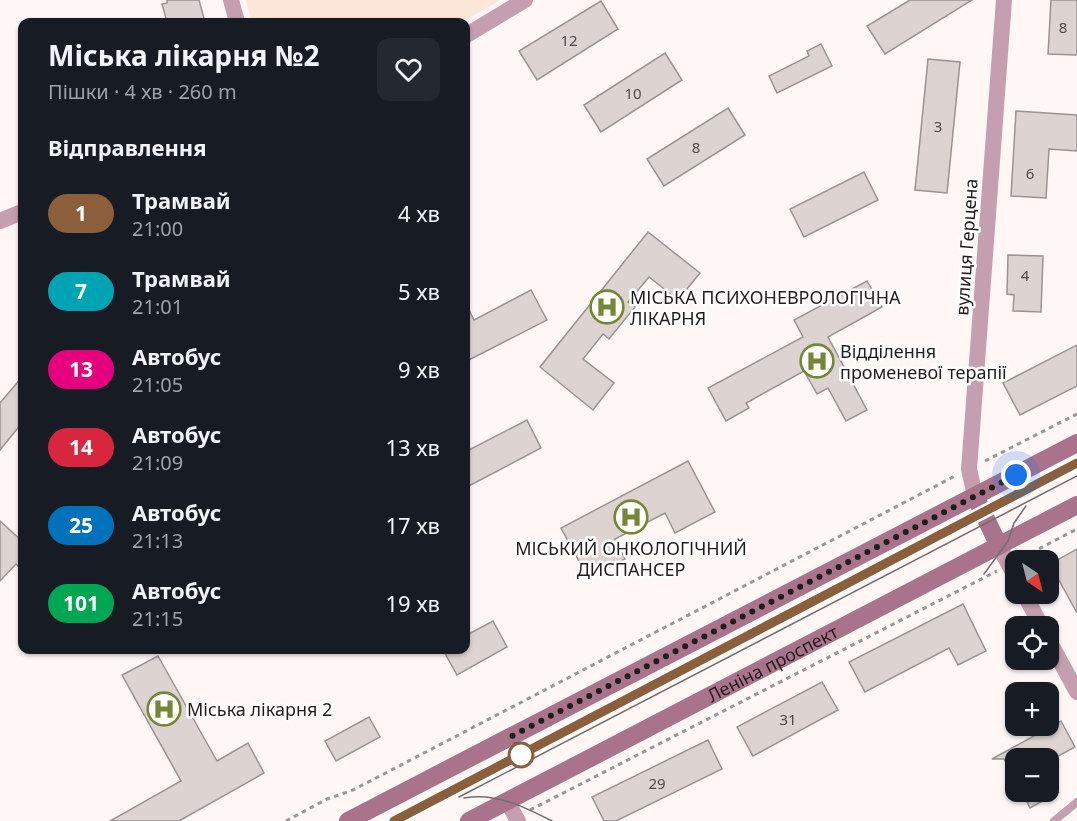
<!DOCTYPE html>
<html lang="uk">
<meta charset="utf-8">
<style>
body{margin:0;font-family:"Noto Sans",sans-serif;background:#242831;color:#f1f3f6;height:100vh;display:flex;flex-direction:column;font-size:22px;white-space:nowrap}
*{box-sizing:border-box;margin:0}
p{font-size:20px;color:#9ea1a6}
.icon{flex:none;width:33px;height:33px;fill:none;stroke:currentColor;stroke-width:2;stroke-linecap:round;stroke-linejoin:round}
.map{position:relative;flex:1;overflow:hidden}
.sheet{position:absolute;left:18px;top:18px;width:452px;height:636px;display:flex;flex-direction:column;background:#171b24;border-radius:12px;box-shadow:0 2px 4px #0004}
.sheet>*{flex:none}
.badge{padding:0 12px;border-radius:20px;font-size:21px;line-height:39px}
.needle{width:39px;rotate:145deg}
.fabs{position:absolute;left:1005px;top:550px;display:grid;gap:12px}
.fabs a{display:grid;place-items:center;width:54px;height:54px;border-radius:12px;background:#171b24;box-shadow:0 2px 4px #0004;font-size:30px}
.you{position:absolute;width:30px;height:30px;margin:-15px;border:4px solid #fff;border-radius:50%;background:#1a73e8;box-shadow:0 0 0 9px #1a73e833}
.map>.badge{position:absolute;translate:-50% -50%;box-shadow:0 0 0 3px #fff}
h2{padding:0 30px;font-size:22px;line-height:54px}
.round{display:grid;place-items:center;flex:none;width:63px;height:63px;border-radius:12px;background:#242831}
.headline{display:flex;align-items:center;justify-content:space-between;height:102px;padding:0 30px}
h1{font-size:28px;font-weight:700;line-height:45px}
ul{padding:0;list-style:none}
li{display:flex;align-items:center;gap:18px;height:78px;padding:0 30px}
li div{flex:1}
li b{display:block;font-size:22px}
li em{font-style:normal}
li .badge{min-width:66px;font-weight:700;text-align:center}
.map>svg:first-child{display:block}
.green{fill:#fce6d8}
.building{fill:#ddd4d2;stroke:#9b9391;stroke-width:1.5}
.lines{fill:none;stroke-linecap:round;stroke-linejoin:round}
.path{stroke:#9d9696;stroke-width:3;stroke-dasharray:4.5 4.5;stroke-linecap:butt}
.lane{stroke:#c59eaf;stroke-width:8}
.street{stroke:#c59eaf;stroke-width:16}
.secondary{stroke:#a9738b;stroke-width:18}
.tram{stroke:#736e6e;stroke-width:1.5}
.line-casing{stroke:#fff;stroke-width:14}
.line{stroke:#8b5e3c;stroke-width:9}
.walk{stroke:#201d1d;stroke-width:6;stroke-dasharray:0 10.8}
.stop-dot{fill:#fff;stroke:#8b5e3c;stroke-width:3}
.labels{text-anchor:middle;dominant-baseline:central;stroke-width:5;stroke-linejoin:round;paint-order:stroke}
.number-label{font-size:15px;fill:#4f4b4a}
.street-label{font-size:18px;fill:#201d1d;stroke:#fff}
.poi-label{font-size:18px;fill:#201d1d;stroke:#fff;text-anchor:start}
</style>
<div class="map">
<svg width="1077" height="821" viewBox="0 0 1077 821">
<rect width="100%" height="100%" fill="#fff6f6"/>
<path class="green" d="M246 0H500L463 22H252Z"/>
<g class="building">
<path d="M167 0H199L205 22H167L162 4 167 3Z"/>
<path d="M910 0H972L885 54 867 26Z"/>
<path d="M1051 0H1077V55L1048 54Z"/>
<path d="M601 1 618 29 537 80 519 51Z"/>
<path d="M821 44 832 66 777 93 769 76 809 56 807 51Z"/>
<path d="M665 53 682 80 601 132 584 105Z"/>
<path d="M928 59 960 62 947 193 915 190Z"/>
<path d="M728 108 745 135 664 186 647 159Z"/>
<path d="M1016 111 1077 115V151L1049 149 1046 198 1011 196Z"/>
<path d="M864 172 878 200 804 237 790 209Z"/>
<path d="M648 232 700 273 678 300 649 277 628 302 635 307 609 339 603 334 583 359 614 383 593 410 540 367Z"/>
<path d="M1008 255 1043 256 1041 312 1013 311 1014 295 1007 294Z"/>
<path d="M867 281 882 307 828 337 867 410 846 421 828 388 817 394 804 371 746 403 749 408 726 421 708 388 803 337 794 320Z"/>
<path d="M531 290 547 320 465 362V302L474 320Z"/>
<path d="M1077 345V386L1020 415 1003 383Z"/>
<path d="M22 377V423L0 450V403Z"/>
<path d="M527 420 541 448 465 488V452Z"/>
<path d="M688 461 715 512 675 533 665 513 615 539 625 559 588 578 561 528Z"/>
<path d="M0 521 22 541V570L16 564 0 581Z"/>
<path d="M1077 549V613L1050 564Z"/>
<path d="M963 604 986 651 958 665 949 648 865 692 849 662Z"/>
<path d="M493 621 507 647 457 675 443 650H465V636Z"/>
<path d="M158 656 217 761 248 743 264 773 179 821H110L181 781 122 675Z"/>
<path d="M822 682 838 710 753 756 737 727Z"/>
<path d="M369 717 380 737 336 761 325 741Z"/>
<path d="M1061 721 1075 747 1053 759H1016V781L1004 759H992Z"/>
<path d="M708 740 722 769 616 821H604L592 797Z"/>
<path d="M1022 792H1059L1030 808Z"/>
</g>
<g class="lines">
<g class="path">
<path d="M985 461 1077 414"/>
<path d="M1023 557 1077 529"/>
<path d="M530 810 997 571"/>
<path d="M286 821 327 799 353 790 955 476"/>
</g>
<path class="lane" d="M1054 821 1077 802"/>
<g class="street">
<path d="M231 0 237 22"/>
<path d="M465 36 525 0"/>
<path d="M0 221 22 212"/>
<path d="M975 496 969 469 1004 0"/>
<path d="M999 546 1016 578"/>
<path d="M1024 594 1042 627"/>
<path d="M1048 639 1077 692"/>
<path d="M507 801 518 821"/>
</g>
<g class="secondary">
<path d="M975 496 999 546"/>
<path d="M348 821 1077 443"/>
<path id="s1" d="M469 821 1077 505"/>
</g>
<g class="tram">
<path d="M984 574 1008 541 1014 523 1026 506"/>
<path d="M459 797 1077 476"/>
<path d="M464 798C496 792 524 807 552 821"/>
<path d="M394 821 1077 463"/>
</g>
</g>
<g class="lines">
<g class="line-casing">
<path id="line" d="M394 821 1077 463"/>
</g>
<use href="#line" class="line"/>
<path class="walk" d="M521 755 512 736 1016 475"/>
</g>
<defs>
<g id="hospital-ring" transform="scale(1.725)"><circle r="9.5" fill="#fff" stroke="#738737" stroke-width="1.5"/><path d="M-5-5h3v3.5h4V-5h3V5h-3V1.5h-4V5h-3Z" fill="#738737"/></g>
</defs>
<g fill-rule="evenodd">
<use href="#hospital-ring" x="607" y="307"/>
<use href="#hospital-ring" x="817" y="361"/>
<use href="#hospital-ring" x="631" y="517"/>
<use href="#hospital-ring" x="164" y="709"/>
</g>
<circle class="stop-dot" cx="521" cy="755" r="12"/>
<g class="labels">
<g class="number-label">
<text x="1063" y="27">8</text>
<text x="569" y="40">12</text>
<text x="633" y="93">10</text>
<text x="938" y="126">3</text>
<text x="696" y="147">8</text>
<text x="1030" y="173">6</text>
<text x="1025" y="275">4</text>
<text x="788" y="719">31</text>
<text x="657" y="783">29</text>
</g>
<g class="street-label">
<text transform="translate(966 247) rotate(-86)">вулиця Герцена</text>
<text stroke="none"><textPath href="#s1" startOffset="342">Леніна проспект</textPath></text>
</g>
<g class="poi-label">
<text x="630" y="297">МІСЬКА ПСИХОНЕВРОЛОГІЧНА<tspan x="630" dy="21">ЛІКАРНЯ</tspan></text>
<text x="840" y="351">Відділення<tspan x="840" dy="21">променевої терапії</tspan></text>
<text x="631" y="548" text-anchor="middle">МІСЬКИЙ ОНКОЛОГІЧНИЙ<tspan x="631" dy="21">ДИСПАНСЕР</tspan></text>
<text x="187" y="709">Міська лікарня 2</text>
</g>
</g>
</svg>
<div class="fabs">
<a><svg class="needle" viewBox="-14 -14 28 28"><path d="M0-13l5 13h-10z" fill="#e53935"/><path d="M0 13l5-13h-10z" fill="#9ea1a6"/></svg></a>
<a><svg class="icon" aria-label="locate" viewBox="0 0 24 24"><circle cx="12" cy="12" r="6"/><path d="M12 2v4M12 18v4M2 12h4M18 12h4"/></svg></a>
<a>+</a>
<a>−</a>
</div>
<div class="you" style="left:1016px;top:475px"></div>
<section class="sheet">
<div class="headline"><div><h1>Міська лікарня №2</h1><p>Пішки · 4 хв · 260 m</p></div><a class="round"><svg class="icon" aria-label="heart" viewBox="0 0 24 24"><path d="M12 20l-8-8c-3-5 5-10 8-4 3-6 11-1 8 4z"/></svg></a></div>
<h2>Відправлення</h2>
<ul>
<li><span class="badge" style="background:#8b5e3c;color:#fff">1</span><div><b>Трамвай</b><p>21:00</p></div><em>4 хв</em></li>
<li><span class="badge" style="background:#00a3b4;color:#fff">7</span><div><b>Трамвай</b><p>21:01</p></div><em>5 хв</em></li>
<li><span class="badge" style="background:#e6007e;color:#fff">13</span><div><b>Автобус</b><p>21:05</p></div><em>9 хв</em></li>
<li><span class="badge" style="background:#d7263d;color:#fff">14</span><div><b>Автобус</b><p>21:09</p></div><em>13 хв</em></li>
<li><span class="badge" style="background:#0072bc;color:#fff">25</span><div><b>Автобус</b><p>21:13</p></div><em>17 хв</em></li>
<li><span class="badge" style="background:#00a651;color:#fff">101</span><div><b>Автобус</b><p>21:15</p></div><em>19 хв</em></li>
</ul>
</section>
</div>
